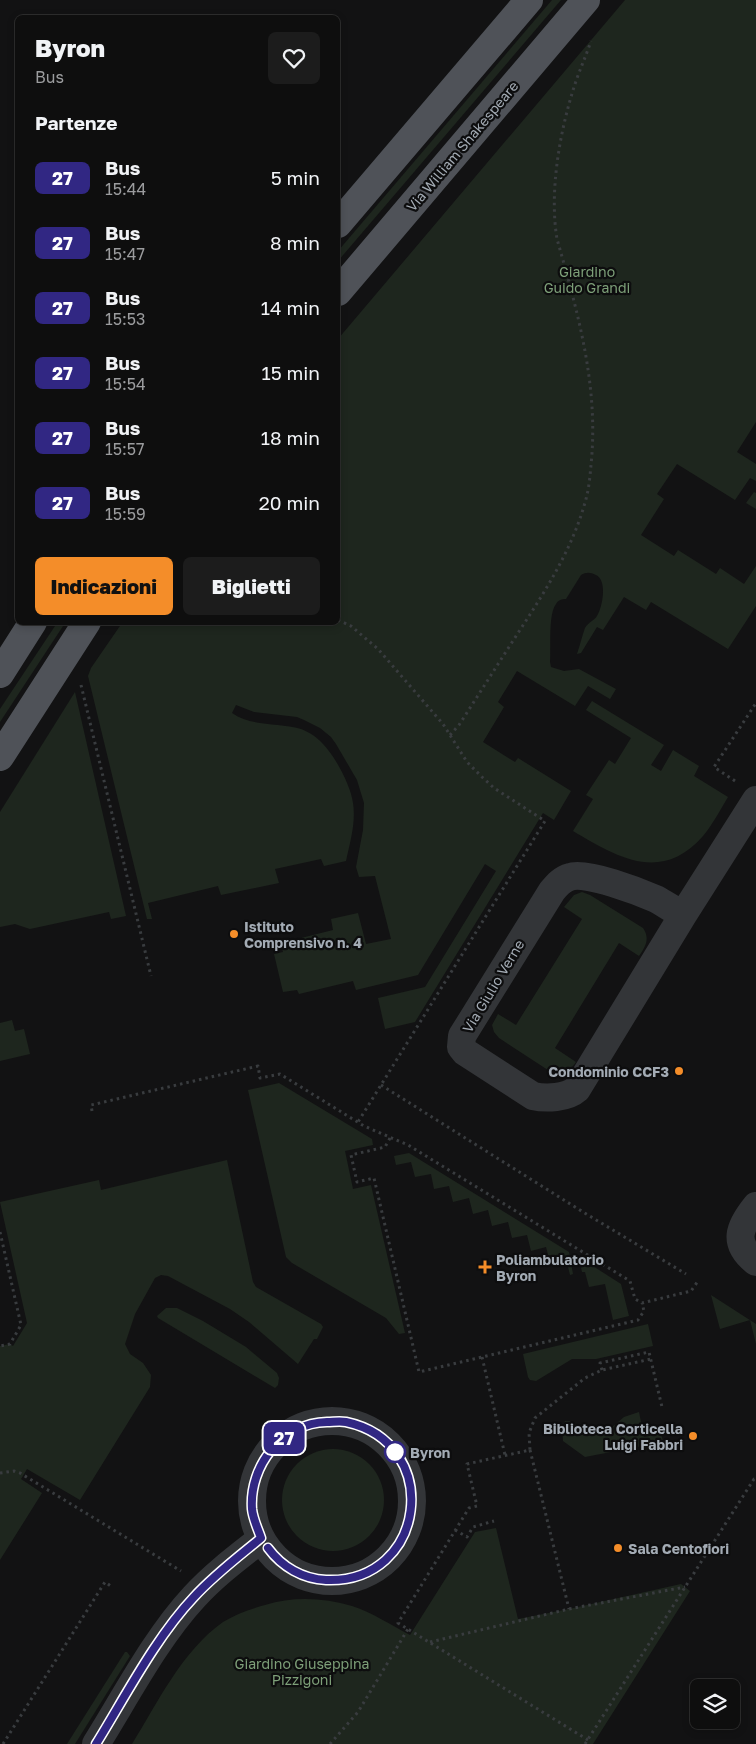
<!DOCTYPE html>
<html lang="it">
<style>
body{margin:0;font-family:"Golos Text",sans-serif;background:#1c1c1c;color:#f1f3f6;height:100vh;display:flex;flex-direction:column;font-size:19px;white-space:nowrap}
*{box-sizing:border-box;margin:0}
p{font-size:16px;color:#9b9c9e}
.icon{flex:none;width:28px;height:28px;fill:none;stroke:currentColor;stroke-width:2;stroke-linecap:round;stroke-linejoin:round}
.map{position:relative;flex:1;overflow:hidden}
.side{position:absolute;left:15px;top:15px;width:325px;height:610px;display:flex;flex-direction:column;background:#0e0e0e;border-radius:8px;box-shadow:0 2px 8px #0003,0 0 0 1px #2e2e2e}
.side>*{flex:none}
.badge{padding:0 10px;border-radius:8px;font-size:18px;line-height:32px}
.fabs{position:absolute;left:690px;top:1679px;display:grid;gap:10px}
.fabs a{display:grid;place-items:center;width:50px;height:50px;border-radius:8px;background:#0e0e0e;box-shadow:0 2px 8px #0003,0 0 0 1px #2e2e2e;font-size:25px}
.map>.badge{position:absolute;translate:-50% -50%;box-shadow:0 0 0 2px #fff}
h2{padding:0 20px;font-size:19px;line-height:45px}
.round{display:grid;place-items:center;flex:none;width:52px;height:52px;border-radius:8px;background:#1c1c1c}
.summary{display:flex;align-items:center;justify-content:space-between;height:85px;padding:0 20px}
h1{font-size:24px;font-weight:800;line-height:38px}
.primary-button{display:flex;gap:10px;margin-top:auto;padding:10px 20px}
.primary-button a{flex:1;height:58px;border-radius:8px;background:#f48d29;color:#111;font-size:20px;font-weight:800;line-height:58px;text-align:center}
.primary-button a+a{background:#1c1c1c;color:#f1f3f6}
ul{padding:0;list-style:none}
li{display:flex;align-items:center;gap:15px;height:65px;padding:0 20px}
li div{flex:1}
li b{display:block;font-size:19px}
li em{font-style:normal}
li .badge{min-width:55px;font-weight:700;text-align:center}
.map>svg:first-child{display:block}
.green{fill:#1e261e}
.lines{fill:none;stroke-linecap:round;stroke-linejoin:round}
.path{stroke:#393c3f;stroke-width:3;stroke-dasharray:2.5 4;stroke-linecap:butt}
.minor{stroke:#333538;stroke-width:28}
.major{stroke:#4f5258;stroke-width:28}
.line-casing{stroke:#fff;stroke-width:11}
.line{stroke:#312783;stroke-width:8}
.poi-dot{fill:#f48d29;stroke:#0d0d0e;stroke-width:2}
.stop-dot{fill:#fff;stroke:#312783;stroke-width:2.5}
.labels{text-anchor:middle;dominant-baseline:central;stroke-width:4.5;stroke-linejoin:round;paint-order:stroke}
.street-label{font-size:14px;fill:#a3abb4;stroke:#0d0d0e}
.park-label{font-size:14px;fill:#7ea079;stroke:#0d0d0e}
.poi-label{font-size:14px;font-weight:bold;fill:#a3abb4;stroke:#0d0d0e;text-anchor:start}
.stop-label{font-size:14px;font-weight:bold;fill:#a3abb4;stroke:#0d0d0e;text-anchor:start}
</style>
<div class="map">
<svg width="756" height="1744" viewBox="0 0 756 1744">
<rect width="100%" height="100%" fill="#121213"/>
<g class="green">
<path d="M552 0H561L338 261V251Z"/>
<path d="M625 0H756V422L737 452 756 464V481L750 478 735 500 677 464 657 494 664 499 641 535 674 556 678 550 716 574 720 568 744 584 756 566V606L728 649 651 602 646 610 624 597 603 630 597 627 581 653 577 654C580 645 582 636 585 628 588 622 596 620 598 614 603 604 607 580 596 575 590 572 586 572 581 575L566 599C562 599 558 600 556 604 548 614 551 648 550 662L551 667 564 671 579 669 616 689 610 699 588 686 575 706 517 671 498 702 504 707 483 742 515 762 518 758 571 791 554 820 543 813 415 1022 385 1029 378 998 425 987 496 871 485 864 418 975 356 990 353 981 299 994 297 990 283 992 274 954 283 952 281 943 333 930 331 919 358 913 366 944 391 939 375 876 359 877 356 867 363 830 364 803 357 780 336 744 331 737 320 728 304 720 297 717 254 712 236 705 232 713C252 727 278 722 301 729 309 732 317 737 323 744 335 756 351 786 353 803 356 823 350 842 346 861L324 866 321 859 275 869 279 883 221 895 218 886 148 903 152 919H147L88 676 91 668 122 623 338 622V339Z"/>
<path d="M754 492 756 493V509L746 503Z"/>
<path d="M57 623H65L0 722V709Z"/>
<path d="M75 692 126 916 111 919 109 912 30 929 15 924 0 927V812Z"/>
<path d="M592 701 664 745 651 765 661 771 673 750 699 766 694 776 728 797C720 810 713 824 703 836 661 884 617 857 573 831L593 799 586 795 609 760 615 764 631 738 586 710Z"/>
<path d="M582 892 590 895 643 928C650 938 646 946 639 956L619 943 555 1048 576 1062C569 1072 563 1074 551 1072L499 1038 494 1032 492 1025 498 1014 516 1025 582 919 564 907 574 895Z"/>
<path d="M12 1020 15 1031 24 1029 30 1054 0 1061V1023Z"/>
<path d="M279 1083 372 1139 373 1145 345 1151 353 1189 371 1185 405 1333 399 1334 386 1318 292 1263 286 1257 248 1090Z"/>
<path d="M409 1153 569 1252 573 1274 570 1275 566 1259 550 1262 546 1247 531 1251 527 1235 512 1238 508 1222 492 1226 488 1210 473 1214 469 1198 453 1202 449 1186 434 1189 431 1174 415 1177 411 1162 396 1165 394 1156Z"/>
<path d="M227 1160 253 1282 256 1287 321 1324 323 1327 317 1339H314L298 1364 249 1322 230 1309 168 1276 161 1275 155 1278 135 1314 125 1344 130 1354 143 1363 151 1375 150 1387 80 1500 27 1469 21 1479 42 1493 0 1560V1346L10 1344 13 1346 27 1323 0 1202 99 1180 101 1190Z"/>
<path d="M585 1261 621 1284 629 1316 613 1320 605 1284 589 1287 585 1272H582L581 1268Z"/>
<path d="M711 1295 756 1324V1344L750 1320 720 1329Z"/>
<path d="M166 1308H177L203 1321 246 1347 277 1373 279 1378 278 1385 275 1388 158 1318 157 1316Z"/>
<path d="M648 1324 653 1346 596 1359H572L536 1381 530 1380 528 1377 523 1354Z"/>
<path d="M639 1412 644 1437 661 1433 663 1442 585 1457 563 1441 562 1427 565 1421H569L599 1435H603L624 1417Z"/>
<circle cx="333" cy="1500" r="51"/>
<path d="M496 1528 518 1619 569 1609 681 1584 690 1591 593 1744H132C158 1702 182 1651 223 1622 236 1614 251 1609 265 1605 294 1596 324 1598 352 1606 373 1613 391 1625 410 1635L475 1532Z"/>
<path d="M125 1652H127L130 1656 75 1744H67Z"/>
</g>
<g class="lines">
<g class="path">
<path d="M338 620 351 626 378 649 443 724 467 762 482 777 494 788 545 821 358 1122"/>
<path d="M81 685 151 976"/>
<path d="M450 735 459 725C479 694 498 664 518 633 546 590 573 548 586 499 589 488 590 476 591 465 599 387 578 313 557 239 549 191 560 130 575 84 580 69 586 56 591 41"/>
<path d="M735 781 714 767 756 703"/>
<path d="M381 1085 583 1212 686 1274"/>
<path d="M92 1111 91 1105 258 1066 260 1078 280 1074 364 1126 408 1145 630 1281 635 1299 642 1303 691 1291 698 1281"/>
<path d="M390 1138 385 1147 351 1155 357 1182 374 1178 419 1372 638 1320 644 1311 642 1303"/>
<path d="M0 1232 21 1325 10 1344 0 1346"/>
<path d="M482 1357 505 1455"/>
<path d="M602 1370 600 1363 649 1352 662 1407"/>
<path d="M530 1450 569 1609"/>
<path d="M0 1473 14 1471 20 1473 181 1571"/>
<path d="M455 1530 467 1537 473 1527 494 1521"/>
<path d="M430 1642 569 1609 685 1587"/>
<path d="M588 1740 398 1623 469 1508 477 1506 467 1464 530 1450 529 1433 535 1418 585 1378 602 1370 651 1359"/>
<path d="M3 1744 105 1582 112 1587"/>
<path d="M330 1744 358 1712 408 1629"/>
<path d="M585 1744 754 1479H756"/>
</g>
<g class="minor">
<path d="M683 915C674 910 665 904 656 899 640 892 586 871 570 877 562 879 557 885 552 891L462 1036 461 1047 465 1052 533 1096C546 1099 567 1098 577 1089L683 915 756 800"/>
<path d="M756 1206C739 1227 732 1243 756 1262"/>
<circle cx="332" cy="1501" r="80"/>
<path d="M96 1744C126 1696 156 1638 194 1597 214 1575 238 1557 261 1539"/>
</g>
<g class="major">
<path d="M338 224 529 0"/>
<path d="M338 292 586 0"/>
<path d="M0 674 33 622"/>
<path d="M0 757 87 622"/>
</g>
</g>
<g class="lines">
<g class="line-casing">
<path id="line" d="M96 1744C125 1697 156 1637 194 1597 214 1575 238 1557 261 1538 258 1529 253 1519 252 1509 249 1466 282 1423 327 1422 333 1422 340 1421 346 1422 444 1443 427 1584 326 1580 303 1579 282 1567 268 1548"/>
</g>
<use href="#line" class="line"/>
</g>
<g class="poi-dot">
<circle cx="234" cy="934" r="5"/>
<circle cx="679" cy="1071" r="5"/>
<path d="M482.5 1259.5h5v5h5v5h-5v5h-5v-5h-5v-5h5z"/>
<circle cx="693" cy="1436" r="5"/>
<circle cx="618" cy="1548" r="5"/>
</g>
<circle class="stop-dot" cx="395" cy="1452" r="10"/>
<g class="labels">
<g class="street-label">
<text transform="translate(462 146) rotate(-50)">Via William Shakespeare</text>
<text transform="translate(493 986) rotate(-59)">Via Giulio Verne</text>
</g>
<g class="park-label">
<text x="587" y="271">Giardino<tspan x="587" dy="16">Guido Grandi</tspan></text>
<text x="302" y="1663">Giardino Giuseppina<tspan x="302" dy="16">Pizzigoni</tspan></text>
</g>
<g class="poi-label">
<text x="244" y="926">Istituto<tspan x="244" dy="16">Comprensivo n. 4</tspan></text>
<text x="669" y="1071" text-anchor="end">Condominio CCF3</text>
<text x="496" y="1259">Poliambulatorio<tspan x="496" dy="16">Byron</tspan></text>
<text x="683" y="1428" text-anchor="end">Biblioteca Corticella<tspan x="683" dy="16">Luigi Fabbri</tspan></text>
<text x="628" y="1548">Sala Centofiori</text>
</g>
<g class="stop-label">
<text x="410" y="1452">Byron</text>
</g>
</g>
</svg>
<div class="fabs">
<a><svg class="icon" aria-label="layers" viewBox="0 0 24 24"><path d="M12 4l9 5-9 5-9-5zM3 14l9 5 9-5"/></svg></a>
</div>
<b class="badge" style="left:284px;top:1438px;background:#312783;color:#fff">27</b>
<section class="side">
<div class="summary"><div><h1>Byron</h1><p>Bus</p></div><a class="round"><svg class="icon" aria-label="heart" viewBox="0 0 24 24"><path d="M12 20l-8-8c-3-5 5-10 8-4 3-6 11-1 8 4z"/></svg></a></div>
<h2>Partenze</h2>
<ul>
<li><span class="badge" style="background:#312783;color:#fff">27</span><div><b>Bus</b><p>15:44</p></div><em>5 min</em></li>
<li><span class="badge" style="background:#312783;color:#fff">27</span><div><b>Bus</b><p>15:47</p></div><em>8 min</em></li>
<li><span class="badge" style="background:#312783;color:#fff">27</span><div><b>Bus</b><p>15:53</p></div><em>14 min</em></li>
<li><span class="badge" style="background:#312783;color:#fff">27</span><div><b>Bus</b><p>15:54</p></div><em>15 min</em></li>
<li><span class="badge" style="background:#312783;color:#fff">27</span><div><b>Bus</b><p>15:57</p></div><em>18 min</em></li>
<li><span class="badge" style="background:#312783;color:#fff">27</span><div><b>Bus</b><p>15:59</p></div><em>20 min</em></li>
</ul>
<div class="primary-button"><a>Indicazioni</a><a>Biglietti</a></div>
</section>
</div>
